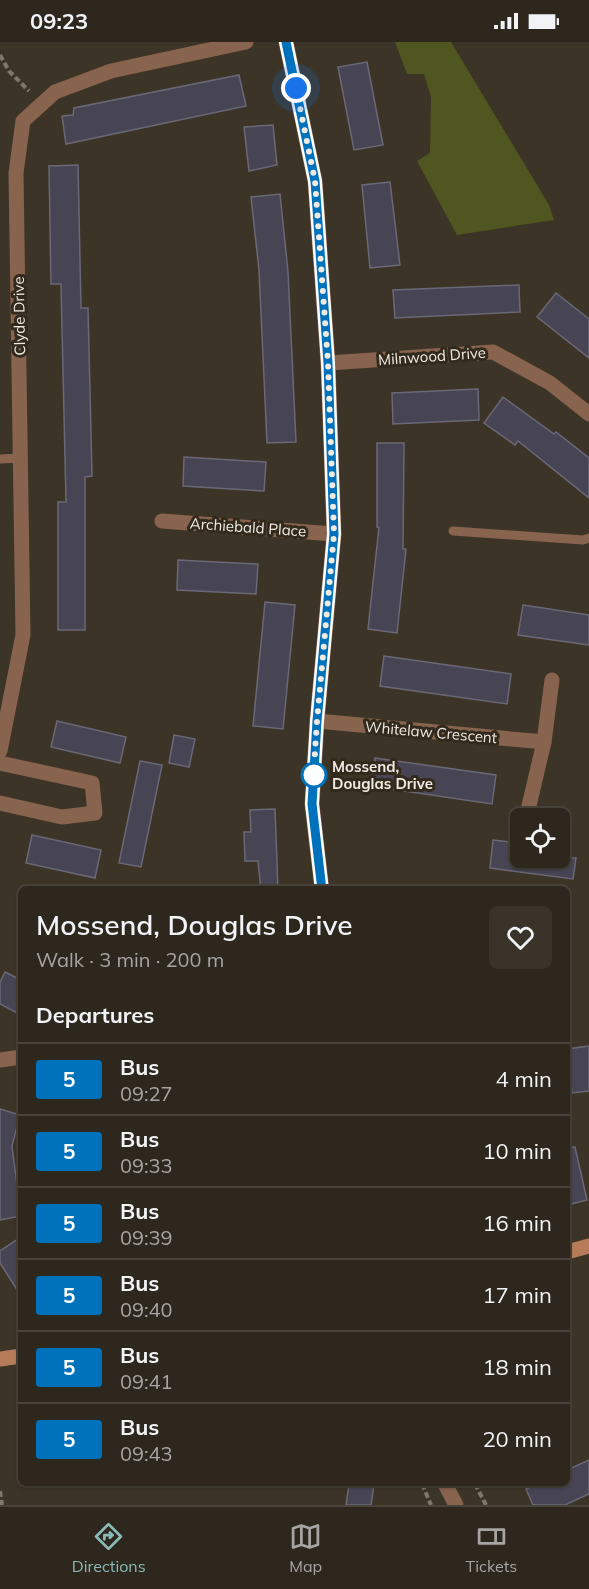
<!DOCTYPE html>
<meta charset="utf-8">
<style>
body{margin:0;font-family:Mulish,sans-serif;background:#39332a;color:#f1f3f6;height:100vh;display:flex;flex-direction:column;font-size:22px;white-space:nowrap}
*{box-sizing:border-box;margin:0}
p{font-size:20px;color:#a7a5a4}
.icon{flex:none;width:33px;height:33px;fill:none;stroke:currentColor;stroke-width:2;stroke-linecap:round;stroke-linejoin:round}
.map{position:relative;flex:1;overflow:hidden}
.drawer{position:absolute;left:18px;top:844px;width:552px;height:600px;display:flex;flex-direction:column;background:#2d271d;border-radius:9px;box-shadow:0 2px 4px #0004,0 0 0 2px #48443b}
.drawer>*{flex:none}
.badge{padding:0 12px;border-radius:4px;font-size:21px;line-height:39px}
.tools{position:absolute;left:510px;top:766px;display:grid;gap:12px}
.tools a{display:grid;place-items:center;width:60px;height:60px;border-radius:9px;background:#2d271d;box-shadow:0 2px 4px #0004,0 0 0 2px #48443b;font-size:30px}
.you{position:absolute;width:30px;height:30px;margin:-15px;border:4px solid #fff;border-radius:50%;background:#1a73e8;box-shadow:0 0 0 9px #1a73e833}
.map>.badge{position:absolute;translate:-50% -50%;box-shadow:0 0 0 3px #fff}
h2{padding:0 18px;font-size:22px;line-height:54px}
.round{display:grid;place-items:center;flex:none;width:63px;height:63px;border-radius:9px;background:#39332a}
.overview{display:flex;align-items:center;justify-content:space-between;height:102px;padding:0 18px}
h1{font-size:28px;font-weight:600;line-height:45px}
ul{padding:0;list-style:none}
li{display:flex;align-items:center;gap:18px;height:72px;padding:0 18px;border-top:2px solid #48443b}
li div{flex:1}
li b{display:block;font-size:22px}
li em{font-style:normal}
li .badge{min-width:66px;font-weight:700;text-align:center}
.status{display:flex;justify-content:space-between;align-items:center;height:42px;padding:0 30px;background:#2d271d;direction:ltr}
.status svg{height:16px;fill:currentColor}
.dock{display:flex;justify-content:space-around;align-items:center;height:84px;border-top:2px solid #48443b;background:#2d271d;font-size:16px;color:#a7a5a4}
.dock a{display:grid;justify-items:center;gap:3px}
.dock .on{color:#8bbbb9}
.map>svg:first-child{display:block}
.green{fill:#505620}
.building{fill:#474554;stroke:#6a6877;stroke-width:1.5}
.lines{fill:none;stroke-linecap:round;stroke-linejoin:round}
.path{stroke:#7e776c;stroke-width:4;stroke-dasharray:6 3;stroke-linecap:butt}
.lane{stroke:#88634e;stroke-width:9}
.street{stroke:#88634e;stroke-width:15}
.secondary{stroke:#b67b59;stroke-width:15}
.line-casing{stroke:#fff;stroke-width:14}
.line{stroke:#0072bc;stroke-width:9}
.walk{stroke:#f0eae2;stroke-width:6;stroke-dasharray:0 10.8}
.stop-dot{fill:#fff;stroke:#0072bc;stroke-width:3}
.labels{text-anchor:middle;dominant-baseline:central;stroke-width:6;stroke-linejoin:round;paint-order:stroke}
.street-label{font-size:15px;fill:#f0eae2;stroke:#312a1d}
.stop-label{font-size:15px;font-weight:bold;fill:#f0eae2;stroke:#312a1d;text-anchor:start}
</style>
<div class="status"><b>09:23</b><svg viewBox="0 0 49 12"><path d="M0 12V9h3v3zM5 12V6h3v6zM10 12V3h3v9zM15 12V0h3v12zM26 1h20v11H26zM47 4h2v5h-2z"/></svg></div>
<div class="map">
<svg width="589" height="1463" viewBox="0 0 589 1463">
<rect width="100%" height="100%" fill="#3c3427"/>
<path class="green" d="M395 0H451L549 163 554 178 457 193 417 119 430 111 431 55 424 32H407Z"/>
<g class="building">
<path d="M367 20 383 103 354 108 338 25Z"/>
<path d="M239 33 246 64 66 102 62 74 73 73 74 66Z"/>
<path d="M273 83 277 123 249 129 244 85Z"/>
<path d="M78 123 81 266H88L92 434 85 435V588H58V460H66L61 242H51L49 124Z"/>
<path d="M390 140 400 223 370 226 362 143Z"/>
<path d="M280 152 288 230 296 400 267 401 259 228 251 155Z"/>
<path d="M519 243 520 270 395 276 393 248Z"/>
<path d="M556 251 589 277V316L537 275Z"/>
<path d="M478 347 479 378 393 382 392 351Z"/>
<path d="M503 355 554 392 556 390 589 416V456L518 399 515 403 484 381Z"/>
<path d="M377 401H404L403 507H406L397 591 368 587 379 485H377Z"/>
<path d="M184 415 266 420 264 449 183 444Z"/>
<path d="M178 518 258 522 256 552 177 548Z"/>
<path d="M265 560 295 563 283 687 253 684Z"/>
<path d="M523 563 589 573V603L518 593Z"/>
<path d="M384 614 511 632 507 662 380 644Z"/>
<path d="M57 679 126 695 120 721 51 705Z"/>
<path d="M174 693 195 697 189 725 169 721Z"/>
<path d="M375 716 496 733 492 762 371 744Z"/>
<path d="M140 719 162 723 141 825 119 821Z"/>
<path d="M275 767 278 848H261L258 819H245L244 790H251L250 768Z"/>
<path d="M32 793 101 808 95 836 26 821Z"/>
<path d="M493 798 520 801V816H576L573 837 490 826Z"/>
<path d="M5 930 21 938V973L0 962V940Z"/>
<path d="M589 1004V1049L572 1051 567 1007Z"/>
<path d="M0 1067 20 1073 12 1104 21 1174 0 1178Z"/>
<path d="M567 1105H575L587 1158 567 1163Z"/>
<path d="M21 1195V1254L0 1221V1209Z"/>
<path d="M589 1418V1452L565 1463H533L526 1447 537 1442H567V1428Z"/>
<path d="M349 1442H374L371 1463H346Z"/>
</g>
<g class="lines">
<g class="path">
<path d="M0 13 9 29 29 49"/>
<path d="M422 1442 431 1463"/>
<path d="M475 1442 486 1463"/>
<path d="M0 1449 2 1463"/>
</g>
<g class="lane">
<path d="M0 417 21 416"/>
<path d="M453 489 583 498 589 496"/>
</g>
<g class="street">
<path d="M286 0 315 139 328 321 334 492 317 679 312 762 322 848"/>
<path d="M328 321 493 310 550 341 589 372"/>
<path d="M162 479 334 492"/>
<path d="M317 679 544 700"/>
<path d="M0 709 23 593 16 131 23 79 55 50 111 29 246 0"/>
<path d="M0 721 92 741 95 771 62 775 0 761"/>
<path d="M528 768 544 700 552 638"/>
<path d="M0 1018 21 1015"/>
<path d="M445 1442 456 1463"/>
</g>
<g class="secondary">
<path d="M567 1210 589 1204"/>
<path d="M0 1317 21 1314"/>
</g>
</g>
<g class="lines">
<g class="line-casing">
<path id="line" d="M286 0 315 139 328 321 334 492 317 679 312 762 322 848"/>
</g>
<use href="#line" class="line"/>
<path class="walk" d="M296 46 315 139 328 321 334 492 317 679 313 741 314 733"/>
</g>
<circle class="stop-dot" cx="314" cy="733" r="12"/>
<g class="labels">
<g class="street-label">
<text transform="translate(19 274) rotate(-91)">Clyde Drive</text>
<text transform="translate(432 314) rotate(-4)">Milnwood Drive</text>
<text transform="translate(248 485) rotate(4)">Archiebald Place</text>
<text transform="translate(431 690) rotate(5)">Whitelaw Crescent</text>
</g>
<g class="stop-label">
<text x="332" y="724">Mossend,<tspan x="332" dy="17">Douglas Drive</tspan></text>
</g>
</g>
</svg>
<div class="tools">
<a><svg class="icon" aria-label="locate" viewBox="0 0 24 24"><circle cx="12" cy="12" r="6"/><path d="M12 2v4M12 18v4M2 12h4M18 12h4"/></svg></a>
</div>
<div class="you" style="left:296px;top:46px"></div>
<section class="drawer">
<div class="overview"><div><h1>Mossend, Douglas Drive</h1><p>Walk · 3 min · 200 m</p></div><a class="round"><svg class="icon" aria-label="heart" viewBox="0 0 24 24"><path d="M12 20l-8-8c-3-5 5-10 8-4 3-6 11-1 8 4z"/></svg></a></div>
<h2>Departures</h2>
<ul>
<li><span class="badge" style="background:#0072bc;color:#fff">5</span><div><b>Bus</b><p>09:27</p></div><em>4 min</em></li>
<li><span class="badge" style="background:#0072bc;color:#fff">5</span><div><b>Bus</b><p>09:33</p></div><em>10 min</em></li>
<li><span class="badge" style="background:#0072bc;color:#fff">5</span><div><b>Bus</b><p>09:39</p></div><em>16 min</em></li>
<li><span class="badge" style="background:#0072bc;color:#fff">5</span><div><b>Bus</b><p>09:40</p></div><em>17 min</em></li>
<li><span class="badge" style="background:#0072bc;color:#fff">5</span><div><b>Bus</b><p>09:41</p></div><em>18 min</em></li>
<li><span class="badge" style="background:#0072bc;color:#fff">5</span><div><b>Bus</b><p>09:43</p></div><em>20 min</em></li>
</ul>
</section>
</div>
<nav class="dock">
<a class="on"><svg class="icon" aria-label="directions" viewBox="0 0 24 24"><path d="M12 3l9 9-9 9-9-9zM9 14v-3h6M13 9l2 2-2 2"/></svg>Directions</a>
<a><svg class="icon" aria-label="map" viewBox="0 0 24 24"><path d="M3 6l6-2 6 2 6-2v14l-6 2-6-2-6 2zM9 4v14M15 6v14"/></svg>Map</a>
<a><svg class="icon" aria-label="tickets" viewBox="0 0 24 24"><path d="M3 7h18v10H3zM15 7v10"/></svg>Tickets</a>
</nav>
